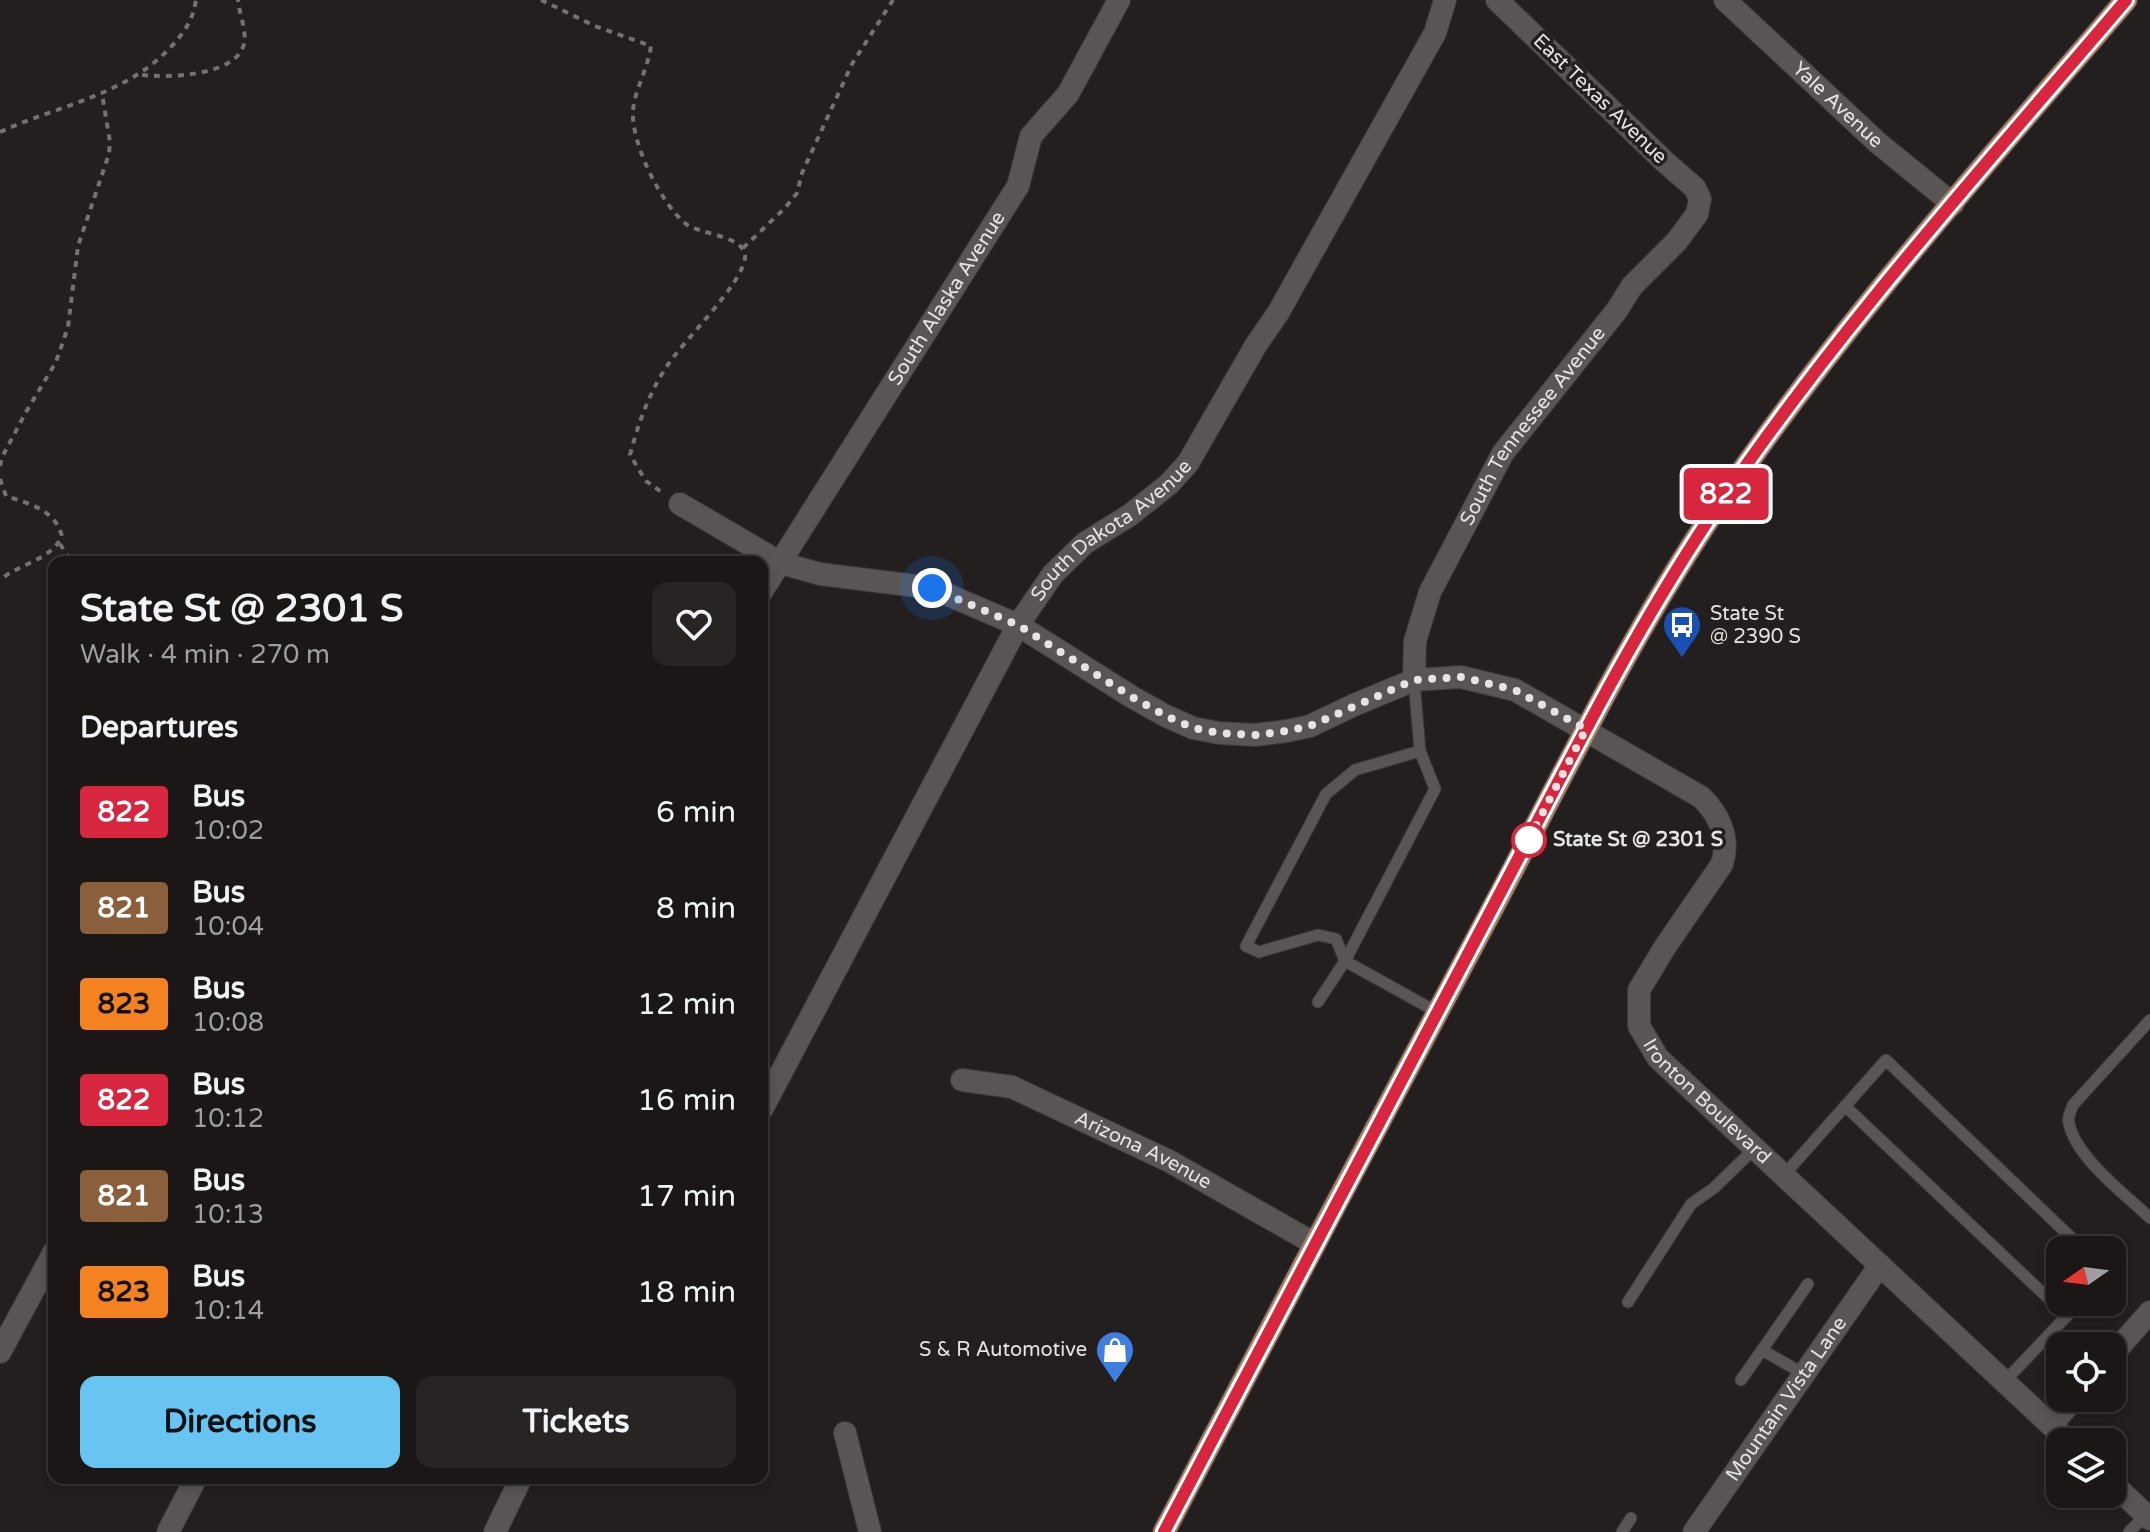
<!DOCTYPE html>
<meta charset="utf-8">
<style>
body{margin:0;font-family:"Varela Round",sans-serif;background:#272423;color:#f1f3f6;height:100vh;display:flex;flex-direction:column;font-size:30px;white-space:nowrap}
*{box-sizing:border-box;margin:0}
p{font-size:26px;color:#9f9fa1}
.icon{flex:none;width:44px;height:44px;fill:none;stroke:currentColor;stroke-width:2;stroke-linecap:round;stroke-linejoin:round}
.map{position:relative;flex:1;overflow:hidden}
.side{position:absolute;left:48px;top:556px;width:720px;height:928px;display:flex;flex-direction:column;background:#1a1716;border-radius:16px;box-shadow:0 4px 12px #0003,0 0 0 2px #383635}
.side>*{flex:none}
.badge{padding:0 16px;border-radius:6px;font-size:28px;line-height:52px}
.needle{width:52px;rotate:256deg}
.tools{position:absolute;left:2046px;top:1236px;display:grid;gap:16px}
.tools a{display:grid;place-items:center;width:80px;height:80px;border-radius:16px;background:#1a1716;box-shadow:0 4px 12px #0003,0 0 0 2px #383635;font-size:40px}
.you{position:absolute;width:40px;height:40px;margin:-20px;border:6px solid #fff;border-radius:50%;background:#1a73e8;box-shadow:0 0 0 12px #1a73e833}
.map>.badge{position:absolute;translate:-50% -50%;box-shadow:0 0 0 4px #fff}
h2{padding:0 32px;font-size:30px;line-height:72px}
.round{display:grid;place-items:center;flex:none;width:84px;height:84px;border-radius:16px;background:#272423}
.head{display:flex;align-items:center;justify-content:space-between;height:136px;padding:0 32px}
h1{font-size:38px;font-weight:700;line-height:60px}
.button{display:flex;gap:16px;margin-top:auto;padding:16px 32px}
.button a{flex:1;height:92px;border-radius:16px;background:#68c4f0;color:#111;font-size:32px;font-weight:700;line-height:92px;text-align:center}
.button a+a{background:#272423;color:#f1f3f6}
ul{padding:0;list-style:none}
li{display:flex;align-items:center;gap:24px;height:96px;padding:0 32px}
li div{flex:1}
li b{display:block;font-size:30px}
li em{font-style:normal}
li .badge{min-width:88px;font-weight:700;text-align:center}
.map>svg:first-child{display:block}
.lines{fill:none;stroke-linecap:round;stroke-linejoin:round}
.service-casing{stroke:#3c3938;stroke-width:13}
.minor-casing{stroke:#3c3938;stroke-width:24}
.tertiary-casing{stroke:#3c3938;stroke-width:24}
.primary-casing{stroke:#3c3938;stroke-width:24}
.path{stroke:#747271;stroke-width:4;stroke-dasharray:6 6;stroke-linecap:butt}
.service{stroke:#585554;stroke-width:11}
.minor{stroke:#585554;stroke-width:22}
.tertiary{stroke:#585554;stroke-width:22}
.primary{stroke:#a88067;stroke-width:22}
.line-casing{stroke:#fff;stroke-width:18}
.line{stroke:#d7263d;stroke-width:12}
.walk{stroke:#e6e4e3;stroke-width:8;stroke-dasharray:0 14.4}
.stop-dot{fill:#fff;stroke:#d7263d;stroke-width:4}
.labels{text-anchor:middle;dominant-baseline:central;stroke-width:7;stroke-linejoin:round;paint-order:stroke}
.street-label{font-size:20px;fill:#e6e4e3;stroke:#221f1e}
.poi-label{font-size:20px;fill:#e6e4e3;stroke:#221f1e;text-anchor:start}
.stop-label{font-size:20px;font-weight:bold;fill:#e6e4e3;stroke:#221f1e;text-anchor:start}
</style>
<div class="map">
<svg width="2150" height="1532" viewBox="0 0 2150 1532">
<rect width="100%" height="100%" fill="#221f1e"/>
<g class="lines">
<g class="service-casing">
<g id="service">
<path d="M1420 751 1355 770 1326 794 1246 946 1259 952 1318 935 1336 939 1345 961 1437 1012"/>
<path d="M1318 1002 1345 961 1435 789 1420 751 1414 680"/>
<path d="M2150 1020 2073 1105C2071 1111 2067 1117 2069 1123 2075 1157 2126 1195 2150 1218"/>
<path d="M1845 1106 2067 1316"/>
<path d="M1784 1175 1886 1060 2084 1250"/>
<path d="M1628 1302 1691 1204 1714 1188 1755 1148"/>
<path d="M1804 1374 1762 1350 1808 1284"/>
<path d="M1741 1380 1762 1350"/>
<path d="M2005 1381 2080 1302"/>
<path d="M1622 1532 1631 1518"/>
<path d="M2129 1532 2146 1515"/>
</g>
</g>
<g class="minor-casing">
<g id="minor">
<path id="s1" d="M1725 0 1878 143 1953 204"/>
<path id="s2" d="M680 504 781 563 820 574 932 588 1018 625 1132 697 1166 716 1193 728 1219 733 1255 735 1287 731 1310 726 1354 705 1414 680 1461 677 1515 690 1701 797C1720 815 1730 839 1722 864L1665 947 1639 990V1026L1658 1058 2069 1442"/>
<path id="s3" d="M762 591 1018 186 1031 136 1068 94 1119 0"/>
<path id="s4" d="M1414 680 1415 641 1430 592 1503 453 1617 310 1632 286 1677 241 1697 214 1700 199 1695 188 1665 162 1497 0"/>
<path id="s5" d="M962 1080 1012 1087 1169 1161 1315 1244"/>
<path id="s6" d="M762 1109 1018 625 1053 574 1085 543 1130 515 1169 484 1188 463 1256 345 1278 313 1435 33 1445 0"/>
<path d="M0 1352 54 1252"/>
<path d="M845 1433 870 1532"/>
<path d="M2112 1483 2150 1519"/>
<path d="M168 1532 196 1478"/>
<path d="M495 1532 521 1478"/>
<path id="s7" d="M1694 1532 1880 1265"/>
</g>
</g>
<g class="tertiary-casing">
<g id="tertiary">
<path d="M2112 1355 2150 1312"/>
<path d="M2051 1425 2075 1398"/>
</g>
</g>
<g class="primary-casing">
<path id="primary" d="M1164 1532C1274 1322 1384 1111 1496 902 1564 773 1628 641 1709 519 1832 335 1982 168 2126 0"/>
</g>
<g class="path">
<path d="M541 0 595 26 651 46C648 69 634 91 633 111 631 143 661 204 686 224 698 234 748 236 745 258 741 286 684 340 667 366 649 393 638 424 630 455L646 481 664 494"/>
<path d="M142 75C169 78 236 76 244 44 247 31 239 13 238 0"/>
<path d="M0 132C59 105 124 96 170 48 184 33 193 20 196 0"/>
<path d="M743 248 785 208 797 193 802 173 852 64 893 0"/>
<path d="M0 466 2 457 26 412 56 362 68 327 78 246 109 154 110 142 102 94"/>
<path d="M0 479 6 496C30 504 55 510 62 536 52 560 18 564 0 580"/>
<path d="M60 544 72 562"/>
</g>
<use href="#service" class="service"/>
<use href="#minor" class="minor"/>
<use href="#tertiary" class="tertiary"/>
<use href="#primary" class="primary"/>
</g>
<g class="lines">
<g class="line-casing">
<path id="line" d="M1164 1532C1272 1327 1379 1122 1487 918 1558 784 1625 646 1709 519 1832 335 1982 169 2126 0"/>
</g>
<use href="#line" class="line"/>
<path class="walk" d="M932 588 1018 625 1132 697 1166 716 1193 728 1219 733 1255 735 1287 731 1310 726 1414 680 1461 677 1515 690 1586 729 1527 843 1529 840"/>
</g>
<defs>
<g id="bus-pin" transform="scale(2)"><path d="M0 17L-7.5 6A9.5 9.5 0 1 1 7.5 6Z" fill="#1a4fb4" stroke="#221f1e"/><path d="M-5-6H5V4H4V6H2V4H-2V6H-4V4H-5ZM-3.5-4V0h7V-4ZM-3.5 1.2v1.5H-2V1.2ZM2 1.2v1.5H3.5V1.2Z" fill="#fff"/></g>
<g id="shop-pin" transform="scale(2)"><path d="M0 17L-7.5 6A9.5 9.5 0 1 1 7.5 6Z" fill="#3f7fe0" stroke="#221f1e"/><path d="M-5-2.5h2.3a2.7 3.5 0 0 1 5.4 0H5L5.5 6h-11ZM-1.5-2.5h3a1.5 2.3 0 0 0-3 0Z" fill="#fff"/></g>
</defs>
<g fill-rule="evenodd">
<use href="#bus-pin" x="1682" y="625"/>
<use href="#shop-pin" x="1115" y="1350"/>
</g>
<circle class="stop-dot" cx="1529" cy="840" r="16"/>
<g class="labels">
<g class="street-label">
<text transform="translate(1600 99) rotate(44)">East Texas Avenue</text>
<text stroke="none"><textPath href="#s1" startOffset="154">Yale Avenue</textPath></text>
<text stroke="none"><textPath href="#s3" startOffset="346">South Alaska Avenue</textPath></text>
<text stroke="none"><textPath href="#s4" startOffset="286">South Tennessee Avenue</textPath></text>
<text stroke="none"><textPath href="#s6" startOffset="682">South Dakota Avenue</textPath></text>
<text stroke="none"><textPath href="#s2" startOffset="1480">Ironton Boulevard</textPath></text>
<text stroke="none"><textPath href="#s5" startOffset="196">Arizona Avenue</textPath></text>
<text stroke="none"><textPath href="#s7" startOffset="162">Mountain Vista Lane</textPath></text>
</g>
<g class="poi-label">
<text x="1710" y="614">State St<tspan x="1710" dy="23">@ 2390 S</tspan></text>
<text x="1087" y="1350" text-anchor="end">S &amp; R Automotive</text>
</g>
<g class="stop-label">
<text x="1553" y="840">State St @ 2301 S</text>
</g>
</g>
</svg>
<div class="tools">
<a><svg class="needle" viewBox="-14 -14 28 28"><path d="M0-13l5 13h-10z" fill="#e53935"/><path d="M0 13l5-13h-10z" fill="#9f9fa1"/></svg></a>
<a><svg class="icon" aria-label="locate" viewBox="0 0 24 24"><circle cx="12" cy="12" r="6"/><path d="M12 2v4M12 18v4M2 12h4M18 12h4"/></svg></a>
<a><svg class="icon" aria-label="layers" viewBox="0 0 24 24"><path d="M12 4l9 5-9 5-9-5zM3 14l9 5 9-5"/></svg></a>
</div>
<div class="you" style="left:932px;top:588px"></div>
<b class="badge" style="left:1726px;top:494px;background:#d7263d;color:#fff">822</b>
<section class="side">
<div class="head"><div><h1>State St @ 2301 S</h1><p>Walk · 4 min · 270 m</p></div><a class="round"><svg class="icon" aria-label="heart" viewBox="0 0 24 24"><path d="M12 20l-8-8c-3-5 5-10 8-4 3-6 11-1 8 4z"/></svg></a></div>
<h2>Departures</h2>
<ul>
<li><span class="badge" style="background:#d7263d;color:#fff">822</span><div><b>Bus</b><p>10:02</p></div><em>6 min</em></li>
<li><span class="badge" style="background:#8b5e3c;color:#fff">821</span><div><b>Bus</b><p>10:04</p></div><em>8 min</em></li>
<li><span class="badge" style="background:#f58220;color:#111">823</span><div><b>Bus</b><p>10:08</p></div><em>12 min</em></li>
<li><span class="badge" style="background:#d7263d;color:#fff">822</span><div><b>Bus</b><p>10:12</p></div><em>16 min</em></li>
<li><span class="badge" style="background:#8b5e3c;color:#fff">821</span><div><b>Bus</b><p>10:13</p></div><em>17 min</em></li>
<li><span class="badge" style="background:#f58220;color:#111">823</span><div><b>Bus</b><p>10:14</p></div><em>18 min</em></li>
</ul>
<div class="button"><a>Directions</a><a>Tickets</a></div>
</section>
</div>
